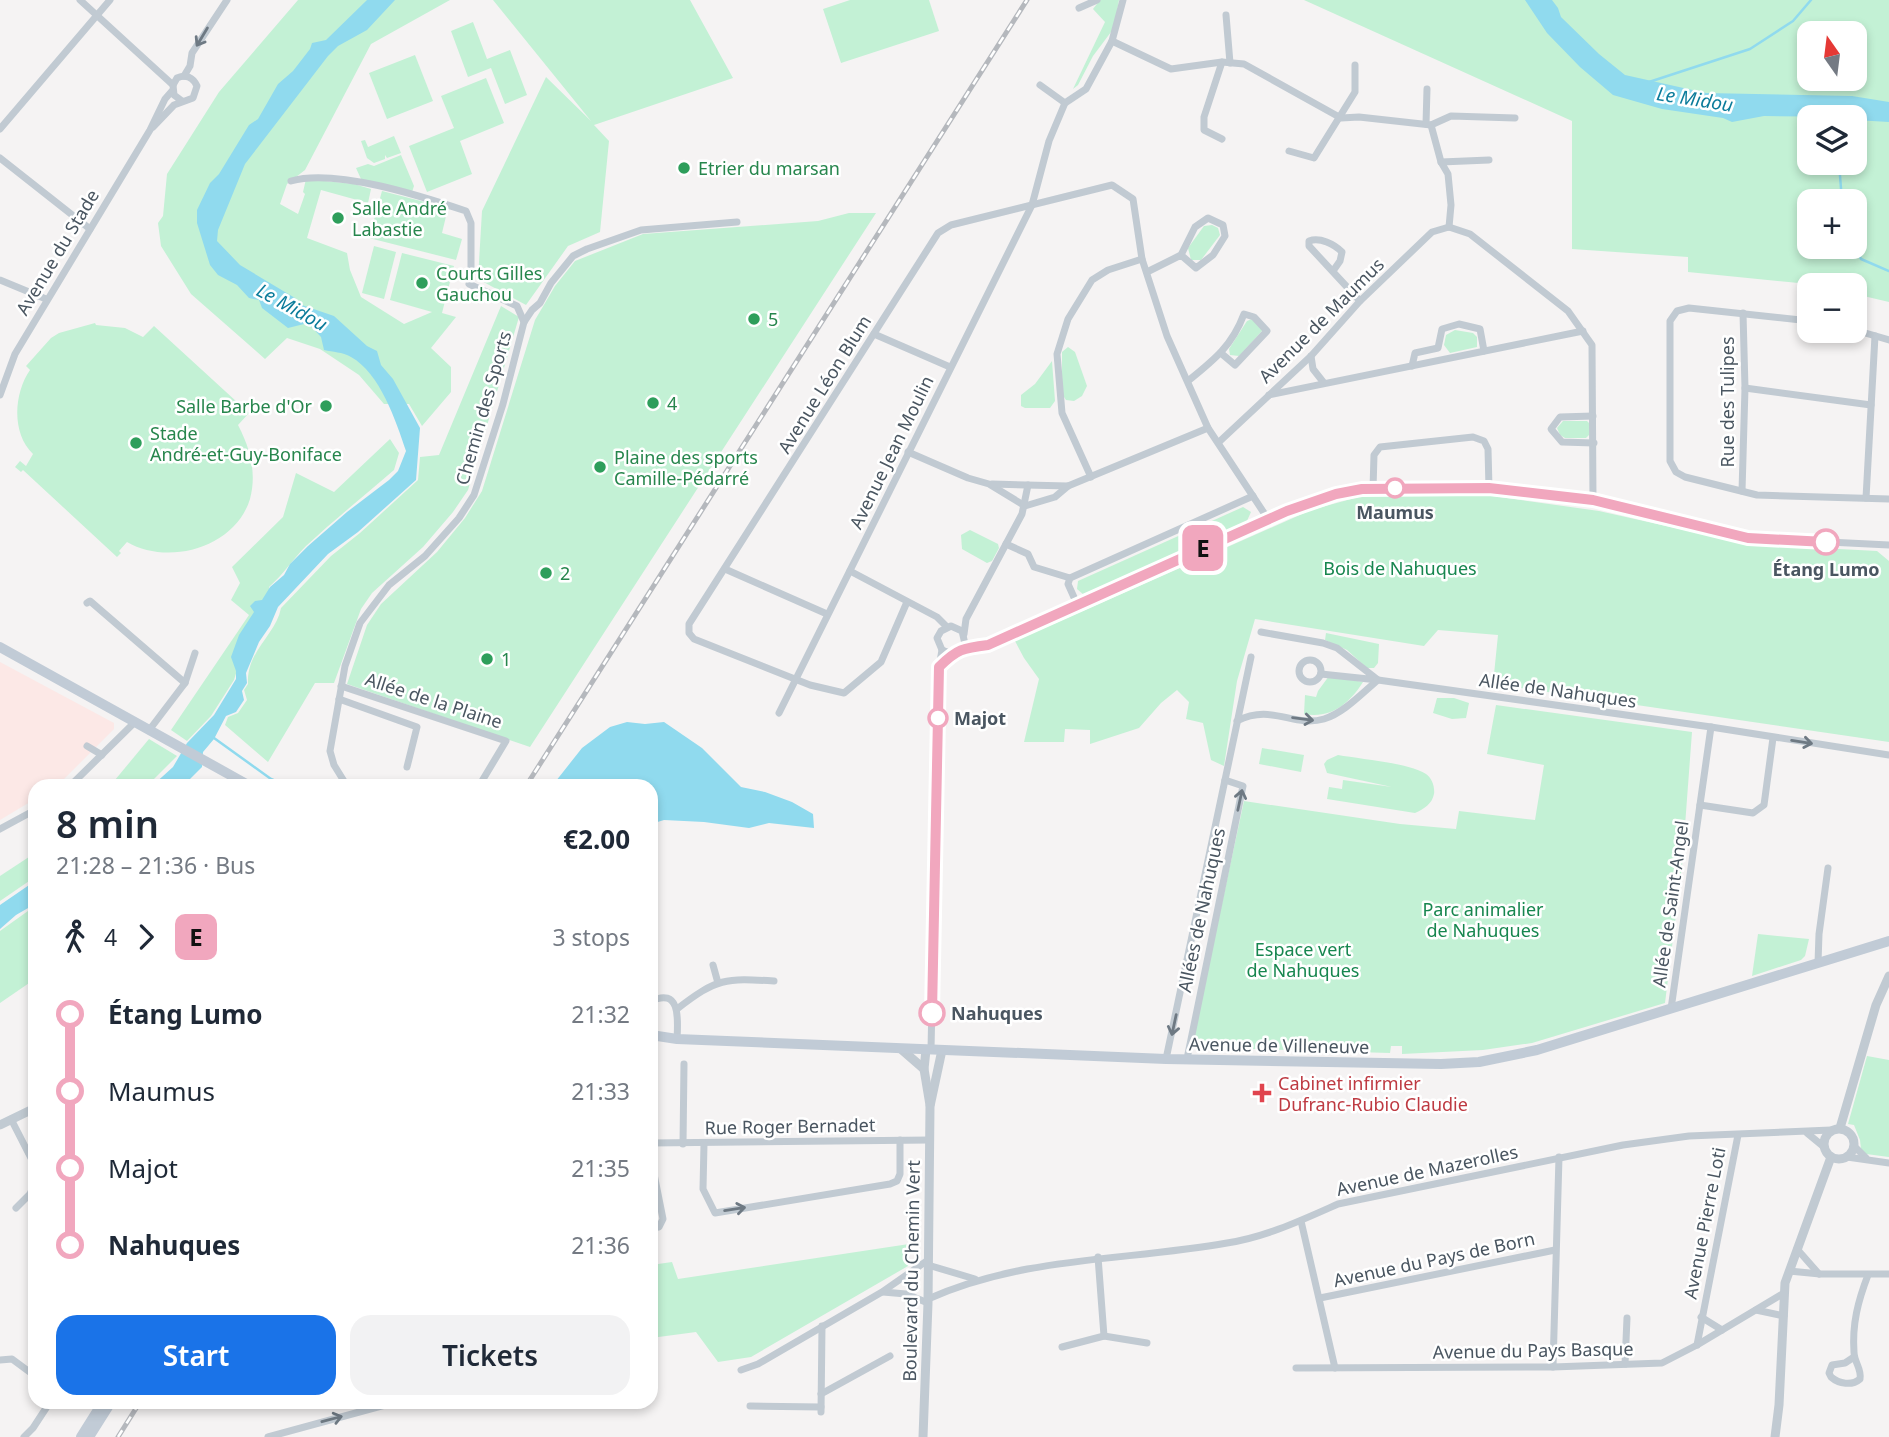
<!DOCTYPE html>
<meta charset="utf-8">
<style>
body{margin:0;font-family:"Noto Sans",sans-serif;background:#f2f2f3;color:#1f2937;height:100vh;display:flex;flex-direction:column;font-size:26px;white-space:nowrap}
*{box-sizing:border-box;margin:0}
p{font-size:23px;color:#747a83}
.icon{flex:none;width:38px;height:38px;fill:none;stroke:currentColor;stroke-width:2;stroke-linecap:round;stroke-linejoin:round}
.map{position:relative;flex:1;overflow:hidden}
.panel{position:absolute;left:28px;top:779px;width:630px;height:630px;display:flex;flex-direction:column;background:#fff;border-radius:21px;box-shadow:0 4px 10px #0003}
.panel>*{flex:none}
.badge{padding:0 14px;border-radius:10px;font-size:24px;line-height:46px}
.needle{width:46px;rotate:346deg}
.controls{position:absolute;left:1797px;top:21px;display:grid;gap:14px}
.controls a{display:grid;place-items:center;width:70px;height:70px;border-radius:14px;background:#fff;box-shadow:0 4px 10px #0003;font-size:35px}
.map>.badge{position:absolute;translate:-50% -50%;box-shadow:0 0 0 4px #fff}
.legs{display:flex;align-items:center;gap:10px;height:77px;padding:0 28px;font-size:23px}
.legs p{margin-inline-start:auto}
.overview{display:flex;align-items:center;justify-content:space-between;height:119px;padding:0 28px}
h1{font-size:38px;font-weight:600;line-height:52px}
.cta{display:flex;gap:14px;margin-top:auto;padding:14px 28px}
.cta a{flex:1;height:80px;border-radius:21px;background:#1a73e8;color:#fff;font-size:28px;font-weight:600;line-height:80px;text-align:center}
.cta a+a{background:#f2f2f3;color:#1f2937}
ul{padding:0 28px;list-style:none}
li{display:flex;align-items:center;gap:24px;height:77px;font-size:26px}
li i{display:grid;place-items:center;width:10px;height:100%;margin:0 9px;background:currentColor}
li i::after{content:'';width:18px;height:18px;margin:-9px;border:5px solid;border-radius:50%;background:#fff}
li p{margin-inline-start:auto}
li:first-child i{background:linear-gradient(#0000 50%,currentColor 0)}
li:last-child i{background:linear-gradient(currentColor 50%,#0000 0)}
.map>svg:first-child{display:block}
.medical{fill:#fce8e6}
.green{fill:#c3f1d5;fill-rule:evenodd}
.water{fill:#90daee}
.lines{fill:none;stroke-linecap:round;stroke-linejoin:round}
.stream{stroke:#90daee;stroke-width:2.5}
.minor{stroke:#c1cad2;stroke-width:7}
.tertiary{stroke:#c1cad2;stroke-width:9}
.secondary{stroke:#c1cbd6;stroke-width:10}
.rail-casing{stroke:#b5b8bd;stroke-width:5}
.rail{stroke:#fff;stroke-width:2.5;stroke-dasharray:8;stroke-linecap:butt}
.oneway{stroke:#6e7983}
.line-1-casing{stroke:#fff;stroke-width:16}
.line-1{stroke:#f1a7be;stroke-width:10}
.leisure-dot{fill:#2e9e5b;stroke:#fff;stroke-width:2.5}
.stop-1-dot{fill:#fff;stroke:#f1a7be;stroke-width:3.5}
.health-dot{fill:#e0444e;stroke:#fff;stroke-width:2.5}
.labels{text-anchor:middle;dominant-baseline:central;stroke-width:5;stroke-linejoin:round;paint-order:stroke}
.leisure-label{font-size:18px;fill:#27864d;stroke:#fff;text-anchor:start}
.street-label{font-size:18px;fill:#4a5661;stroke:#fff}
.stop-label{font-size:18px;font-weight:bold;fill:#4a5661;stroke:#fff}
.park-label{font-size:18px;fill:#17864f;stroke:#fff}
.health-label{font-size:18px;fill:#be3a42;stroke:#fff;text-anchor:start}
.water-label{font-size:19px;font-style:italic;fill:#0c7c9b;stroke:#fff}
</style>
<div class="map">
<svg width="1889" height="1437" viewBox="0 0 1889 1437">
<rect width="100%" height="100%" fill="#f5f3f3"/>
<path class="medical" d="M0 662 114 723V729L57 786H35V799L0 820Z"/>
<g class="green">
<path d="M298 0H450L371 44 305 170 287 184 280 204 298 214 305 194 303 192 306 179 354 184 371 189 368 203 321 190 307 238 347 253 350 270 361 297 404 324 432 312 390 300 402 253 454 266 442 313 456 317 431 348 451 367V392L422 426 409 404H384L359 375 320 349 287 338 265 359 191 294 161 246 158 223 163 216 167 174 219 92Z"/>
<path d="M493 0H690L733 78 594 125 609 141 600 232 568 246 526 305 478 279 482 211 546 77 591 121Z"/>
<path d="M850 0H929L939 31 841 63 823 9Z"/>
<path d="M1100 0H1119L1114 28 1093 56 1078 85 1073 89 1105 22 1093 9Z"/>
<path d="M1304 0H1889V302L1855 294V285H1819L1688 272V257L1572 249V121ZM1810 33H1855V79H1810ZM1810 117H1855V163H1810ZM1810 201H1855V247H1810Z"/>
<path d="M473 22 487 59 510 50 527 95 505 104 491 68 468 77 451 31Z"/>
<path d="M415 55 433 101 387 119 369 73Z"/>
<path d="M486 78 504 123 460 141 472 174 427 192 409 146 454 128 441 96Z"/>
<path d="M394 136 401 153 387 158 385 155V159L374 163 367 158 361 141 365 140 368 147Z"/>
<path d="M401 155 414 186 412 192 361 179 356 168 368 164 374 166Z"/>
<path d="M382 191 448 208 442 233 462 239 456 260 369 238Z"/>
<path d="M849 213H876L530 747 347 684 367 625 381 604 437 552 465 518 482 491 535 320 555 286 575 261 643 234 818 221Z"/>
<path d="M1212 225 1218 228 1220 235 1201 260H1191L1188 248 1204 226Z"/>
<path d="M374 246 396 252 384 299 362 293Z"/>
<path d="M501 306 519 317 468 490 453 512 423 547 372 593 361 609 334 683H315L268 762 225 725 228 717 238 713 247 700 244 690 248 684C246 651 276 635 281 608L331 556 360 533 418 480 420 457 439 455Z"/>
<path d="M1252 319 1262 328V331L1239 356 1230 355 1229 349 1247 321Z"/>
<path d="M95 323 96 325 125 328 143 337 154 326 249 413 238 425C250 448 257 472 250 499 235 548 168 566 127 542L119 551 121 553 117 557 23 470 21 472 15 467 20 461 26 466 33 454C11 433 14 393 30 370L26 366 51 338 59 333Z"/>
<path d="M1455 330 1473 333 1477 337V347L1450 353 1444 345 1446 335Z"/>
<path d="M1068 347 1075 352 1087 386 1082 396 1074 401 1066 400 1062 394V352Z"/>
<path d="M1052 361 1055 401 1050 408H1025L1021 406V395L1035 384Z"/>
<path d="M1563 421H1587L1589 423V435L1586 438H1565L1560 435 1557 428Z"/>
<path d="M390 439 399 453 394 470C365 495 334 520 306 546 292 560 283 575 269 587V595L247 638 234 680 211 716 187 741 171 730 249 615 231 600 240 583 232 567 283 517 296 473 334 492Z"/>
<path d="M1479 494 1599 511 1747 544 1877 551 1889 561V742L1493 684 1498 635 1438 630 1424 646 1255 619 1237 681 1224 766 1211 760 1203 723 1186 719 1189 702 1177 690 1161 703 1139 728 1090 744V730L1065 729 1064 742H1024L1039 679 1024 658 1015 641 1311 510 1362 496Z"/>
<path d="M1243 507 1251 512 1246 523 1084 595 1077 589 1078 581Z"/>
<path d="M970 530 998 544 999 548 992 561 987 563 962 549 961 535Z"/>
<path d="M1326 633 1379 644 1378 663 1374 668H1367L1347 650 1325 640Z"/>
<path d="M1329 676 1363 682C1349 704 1331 719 1304 714L1305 695 1316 697 1318 691Z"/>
<path d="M1437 698H1454L1469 703 1466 718 1452 719 1433 713Z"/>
<path d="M1496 705 1692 732 1682 866 1665 1003 1532 1043 1483 1050 1402 1054V1046H1391L1390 1053 1191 1047 1244 801 1400 824 1456 829 1459 811 1535 820 1544 765 1487 754Z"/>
<path d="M149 739 177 756 147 786H110Z"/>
<path d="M1262 748 1304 755 1301 772 1259 764Z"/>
<path d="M1338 755C1360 759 1409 763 1426 774 1432 778 1435 787 1434 794 1432 804 1424 809 1415 813L1327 799 1329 787 1342 789 1343 780 1392 787 1327 773 1324 764 1327 760Z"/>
<path d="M35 853V877L0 901V876Z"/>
<path d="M35 906V979L0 1003V931Z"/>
<path d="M1758 934 1809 939 1805 956 1801 960 1752 976Z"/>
<path d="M1867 1056 1889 1060V1157L1866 1154 1861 1149 1860 1140 1854 1125 1848 1124Z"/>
<path d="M909 1244 908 1266 751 1357 718 1362 696 1332 651 1338V1265L672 1262 678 1279Z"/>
</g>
<g class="water">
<path d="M367 0H395L367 30 338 46 328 56 245 164 218 230 217 241 240 265 295 298 299 304 334 316 367 346 377 351 381 365 393 379 420 428 416 480 358 532 328 554 278 607 270 626 259 642 246 673 247 683 242 691 244 700 236 712 226 716 214 739 203 752 202 767 183 786H152L173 767 187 743 214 715 236 679V671L231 657 239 635 254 612 250 606 255 601 262 600 270 587 284 575 290 564 308 546 347 512 389 480 398 471 406 451C396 421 380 373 351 357 342 352 333 352 324 350L321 337 308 323 288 328 262 308 259 300 249 298 237 285 218 275 210 265 197 223V210L210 183 219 174 249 125 258 119 278 84 293 71 310 49 312 43 326 40Z"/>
<path d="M1525 0H1552L1558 8 1561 17 1599 54 1625 75 1706 93 1852 96 1889 102V122L1855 120V117L1764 116 1732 122 1723 118 1662 109 1613 95 1580 67 1547 33Z"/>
<path d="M627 722 645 724 664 722 702 748 741 787 765 792 792 802 813 814 814 828 769 823 749 828 704 822 664 820 651 824V786H552L582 748 610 727Z"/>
<path d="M35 881V904L16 915 0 929V905Z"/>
</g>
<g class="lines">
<g class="stream">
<path d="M1649 82 1750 49 1793 21 1811 0"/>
<path d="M1839 163 1842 201"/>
<path d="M1855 245 1861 259 1889 271"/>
<path d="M214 738 271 779 287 786"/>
</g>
<g class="minor">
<path d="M80 0 173 85"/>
<path d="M1079 8 1097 0"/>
<path d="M1226 15 1230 63"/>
<path d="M1112 41 1171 69 1222 62 1244 64 1341 118 1359 117 1431 125 1441 162 1448 174 1451 205 1449 227"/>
<path d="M1222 62 1204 117V130L1222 139"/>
<path d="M184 76 190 66 192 53 227 0"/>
<path d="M1040 85 1065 103"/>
<path d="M1426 124 1427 89"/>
<path d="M1431 125 1451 116 1515 118"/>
<path d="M153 127 174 105 193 98 197 86C193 77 186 74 177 78L173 85 174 95 182 101"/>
<path d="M0 129 110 0"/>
<path d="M1289 151 1314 158 1355 92V65"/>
<path d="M0 158 90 229"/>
<path d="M1441 162 1489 160"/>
<path d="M291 181C335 168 421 196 466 211L471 223V270"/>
<path d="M1449 227 1470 234 1568 311 1592 345 1593 500"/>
<path d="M1333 271 1340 261 1342 252C1334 244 1320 237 1309 241V246L1360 301"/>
<path d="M1147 272 1181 255 1195 227 1208 218 1223 225 1225 236 1213 255 1196 268 1181 255"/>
<path d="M0 280 46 299"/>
<path d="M469 284 517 306 524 322"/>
<path d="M1810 321 1689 308 1677 311 1670 321V461L1676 472 1685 477 1757 495 1889 499"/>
<path d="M1855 330 1889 340"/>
<path d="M874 334 950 367"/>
<path d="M1311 356 1313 369 1324 383"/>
<path d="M1412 366 1415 353 1438 348 1442 329 1459 324 1480 329 1484 351"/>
<path d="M1188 381C1214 360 1232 346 1244 314L1254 317 1267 331 1235 365 1222 354"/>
<path d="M1745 388 1871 405"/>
<path d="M0 395 15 354 150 130 165 99 172 91"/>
<path d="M1269 395 1583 331"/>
<path d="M1593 416 1560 417 1551 429 1562 442 1594 443"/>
<path d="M1219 442 1311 356 1360 301 1432 232 1449 227"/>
<path d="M908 452 968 478 989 484 1025 506 1055 497 1068 486 1208 428"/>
<path d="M1091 477 1062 413 1057 354 1068 319 1092 280 1108 270 1142 259"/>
<path d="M992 484 1068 486"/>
<path d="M1373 489 1374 455 1380 447 1473 437 1484 441 1488 449 1489 488"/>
<path d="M1742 491 1745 388 1743 313"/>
<path d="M1866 498 1875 336"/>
<path d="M1006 544 1028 554 1034 567 1070 578"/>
<path d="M725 569 827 614"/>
<path d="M850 571 937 617 947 627"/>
<path d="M907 602 881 662 844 693 810 685 694 639 689 633V624L938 233 951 225 1112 185 1133 199 1142 259 1167 336 1208 428 1268 519"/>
<path d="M87 603 90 601 185 683"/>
<path d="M1077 604 1068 584 1070 578 1253 496"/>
<path d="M1261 632 1323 643 1337 648 1378 680 1321 674"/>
<path d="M964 634 966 619 1022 514 1028 485"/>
<path d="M963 648 988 645 1287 511 1336 494 1362 489 1489 488 1593 500 1748 538 1889 545"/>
<circle cx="1310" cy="671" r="11"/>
<path d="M939 666C947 659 960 653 965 644L962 631 951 626 941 631 937 638 942 650 952 654"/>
<path d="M341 686 506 741 479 786"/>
<path d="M339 699 417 727 407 767"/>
<path d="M779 713 1032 205 1049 141 1065 103 1086 89 1112 41 1123 0"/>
<path d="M1237 721C1272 703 1293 728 1324 719 1344 713 1362 693 1378 680L1711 727 1889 755"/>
<path d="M150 729 185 683 195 653"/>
<path d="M87 746 102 755"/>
<path d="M70 786 135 722"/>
<path d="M347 786 334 765 330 751 345 666 360 623 389 585 425 556 459 518 474 495 503 404 524 322 532 310 540 303 551 283 573 256 587 249 641 230 737 222"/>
<path d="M1700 805 1753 813 1764 805 1773 738"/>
<path d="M0 829 35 810"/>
<path d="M1818 963 1819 934 1828 868"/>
<path d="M713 965 718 983"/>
<path d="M651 1001C681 987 678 1020 677 1039"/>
<path d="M677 1009C717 978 725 978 774 981"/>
<path d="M1671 1009 1711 727"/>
<path d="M931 1050 939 667 942 650"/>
<path d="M1166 1059 1251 657"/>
<path d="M1187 1059 1243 786 1225 780"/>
<path d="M11 1119 35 1166"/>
<path d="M1807 1133 1824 1147"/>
<path d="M651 1143 930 1140"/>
<path d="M683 1144 684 1064"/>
<path d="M704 1144 703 1189 715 1213 890 1184 897 1181 900 1174V1140"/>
<path d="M1855 1147 1866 1158"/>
<path d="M1847 1157 1889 1163"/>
<path d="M651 1159 663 1219 659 1227 651 1228"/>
<path d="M16 1208 30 1194 35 1183"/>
<path d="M1301 1221 1335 1368"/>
<path d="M1797 1249 1819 1274"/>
<path d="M928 1265 975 1279"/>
<path d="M1789 1271 1820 1274H1889"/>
<path d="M883 1292 906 1294 928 1303"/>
<path d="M1320 1298 1555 1250"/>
<path d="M928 1299C1024 1256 1126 1261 1227 1243 1266 1237 1302 1220 1338 1204L1623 1145 1689 1136 1831 1130"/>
<path d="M1756 1310 1784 1316"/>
<path d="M1701 1317 1722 1330"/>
<path d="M1104 1336 1147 1343"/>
<path d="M1697 1345 1738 1135"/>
<path d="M1062 1347 1104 1336 1098 1257"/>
<path d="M1854 1357 1845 1363 1832 1365 1829 1373 1831 1377C1839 1384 1852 1386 1860 1379 1862 1369 1854 1362 1854 1352 1852 1324 1858 1301 1868 1275"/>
<path d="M0 1360 12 1359 35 1376"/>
<path d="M1625 1364 1627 1318"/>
<path d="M1553 1367 1559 1157"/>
<path d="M1296 1368 1553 1367 1662 1363 1697 1345 1784 1293"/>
<path d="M741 1370 758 1364 882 1292 928 1260"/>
<path d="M821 1394 890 1356"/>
<path d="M750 1406 821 1407"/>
<path d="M821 1412 822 1326"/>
<path d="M24 1437 33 1428 50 1402"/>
<path d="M268 1437 396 1402"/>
</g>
<g class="tertiary">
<path d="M901 1049 924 1069"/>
<path d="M926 1050 924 1069 930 1105"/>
<path d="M0 1125 35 1108"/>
<path d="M1840 1128 1876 1005 1889 976"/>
<circle cx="1839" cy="1144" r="15"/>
<path d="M923 1437 928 1303 930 1106 942 1050"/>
<path d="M1775 1437 1779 1405 1785 1283 1831 1157"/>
</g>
<g class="secondary">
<path d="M0 647 250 786"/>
<path d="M651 1035 677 1039 1166 1059 1441 1064 1479 1062 1537 1050 1889 941"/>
<path d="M81 1437 103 1402"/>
<path d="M89 1437 111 1402"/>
</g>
<g class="rail-casing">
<g id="rail">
<path d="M526 786 1027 0"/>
<path d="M118 1437 140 1402"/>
</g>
</g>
<use href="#rail" class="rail"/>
</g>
<defs><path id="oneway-shaft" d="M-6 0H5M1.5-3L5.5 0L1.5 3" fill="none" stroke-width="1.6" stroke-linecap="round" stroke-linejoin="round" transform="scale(1.75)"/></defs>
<g class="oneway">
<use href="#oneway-shaft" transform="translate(202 37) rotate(121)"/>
<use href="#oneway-shaft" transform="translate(1303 719) rotate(7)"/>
<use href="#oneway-shaft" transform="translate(1802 742) rotate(9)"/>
<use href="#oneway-shaft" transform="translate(1240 800) rotate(-78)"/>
<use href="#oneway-shaft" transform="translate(1174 1025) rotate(102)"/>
<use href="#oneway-shaft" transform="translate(735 1209) rotate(-9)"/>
<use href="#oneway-shaft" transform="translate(332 1419) rotate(-15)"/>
</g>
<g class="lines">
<g class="line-1-casing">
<path id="line-1" d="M932 1013 939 667C957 649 963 648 988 645L1287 511 1336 494 1362 489 1489 488 1593 500 1748 538 1826 542"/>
</g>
<use href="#line-1" class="line-1"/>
</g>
<g class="leisure-dot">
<circle cx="684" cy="168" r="7"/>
<circle cx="338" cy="218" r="7"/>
<circle cx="422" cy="283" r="7"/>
<circle cx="754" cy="319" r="7"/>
<circle cx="653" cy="403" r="7"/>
<circle cx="326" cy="406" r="7"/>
<circle cx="136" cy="443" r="7"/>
<circle cx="600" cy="467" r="7"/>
<circle cx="546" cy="573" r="7"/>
<circle cx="487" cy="659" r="7"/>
</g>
<g class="stop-1-dot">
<circle cx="1395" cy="488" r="9"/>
<circle cx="1826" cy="542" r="12"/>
<circle cx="938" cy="718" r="9"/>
<circle cx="932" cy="1013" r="12"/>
</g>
<path class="health-dot" d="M1258.5 1082.5h7v7h7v7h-7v7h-7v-7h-7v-7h7z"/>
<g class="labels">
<g class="leisure-label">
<text x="698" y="168">Etrier du marsan</text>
<text x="352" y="208">Salle André<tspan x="352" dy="21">Labastie</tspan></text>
<text x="436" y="273">Courts Gilles<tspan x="436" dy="21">Gauchou</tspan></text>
<text x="768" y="319">5</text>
<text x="667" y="403">4</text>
<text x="312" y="406" text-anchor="end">Salle Barbe d'Or</text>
<text x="150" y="433">Stade<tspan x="150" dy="21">André-et-Guy-Boniface</tspan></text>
<text x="614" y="457">Plaine des sports<tspan x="614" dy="21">Camille-Pédarré</tspan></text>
<text x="560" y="573">2</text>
<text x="501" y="659">1</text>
</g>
<g class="street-label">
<text transform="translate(57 252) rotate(-59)">Avenue du Stade</text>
<text transform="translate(1321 320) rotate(-45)">Avenue de Maumus</text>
<text transform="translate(824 384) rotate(-58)">Avenue Léon Blum</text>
<text transform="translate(1727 402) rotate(-90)">Rue des Tulipes</text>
<text transform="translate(483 408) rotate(-74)">Chemin des Sports</text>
<text transform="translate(891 452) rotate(-64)">Avenue Jean Moulin</text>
<text transform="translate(1558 690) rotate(8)">Allée de Nahuques</text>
<text transform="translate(434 700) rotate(18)">Allée de la Plaine</text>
<text transform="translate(1670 904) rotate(-82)">Allée de Saint-Angel</text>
<text transform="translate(1201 910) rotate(-78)">Allées de Nahuques</text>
<text transform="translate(1279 1045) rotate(1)">Avenue de Villeneuve</text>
<text transform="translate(790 1126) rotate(-1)">Rue Roger Bernadet</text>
<text transform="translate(1427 1170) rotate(-12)">Avenue de Mazerolles</text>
<text transform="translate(1704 1223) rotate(-79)">Avenue Pierre Loti</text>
<text transform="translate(1434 1259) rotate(-12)">Avenue du Pays de Born</text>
<text transform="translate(911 1271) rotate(-89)">Boulevard du Chemin Vert</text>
<text transform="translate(1533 1350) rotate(-1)">Avenue du Pays Basque</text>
</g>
<g class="stop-label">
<text x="1395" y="512">Maumus</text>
<text x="1826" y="569">Étang Lumo</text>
<text x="954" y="718" text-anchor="start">Majot</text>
<text x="951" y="1013" text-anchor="start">Nahuques</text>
</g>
<g class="park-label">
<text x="1400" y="568">Bois de Nahuques</text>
<text x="1483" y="909">Parc animalier<tspan x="1483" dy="21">de Nahuques</tspan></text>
<text x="1303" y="949">Espace vert<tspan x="1303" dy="21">de Nahuques</tspan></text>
</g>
<g class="health-label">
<text x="1278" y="1083">Cabinet infirmier<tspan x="1278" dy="21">Dufranc-Rubio Claudie</tspan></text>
</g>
<g class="water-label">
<text transform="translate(1695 99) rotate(9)">Le Midou</text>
<text transform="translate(292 307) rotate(29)">Le Midou</text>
</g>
</g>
</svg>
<div class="controls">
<a><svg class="needle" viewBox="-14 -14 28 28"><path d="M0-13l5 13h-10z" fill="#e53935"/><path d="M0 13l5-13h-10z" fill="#747a83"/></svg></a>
<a><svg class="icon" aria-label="layers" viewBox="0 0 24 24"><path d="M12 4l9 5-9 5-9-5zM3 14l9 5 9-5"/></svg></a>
<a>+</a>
<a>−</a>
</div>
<b class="badge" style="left:1203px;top:548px;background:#f1a7be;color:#111">E</b>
<section class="panel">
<div class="overview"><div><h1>8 min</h1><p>21:28 – 21:36 · Bus</p></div><b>€2.00</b></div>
<div class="legs"><svg class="icon" aria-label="walk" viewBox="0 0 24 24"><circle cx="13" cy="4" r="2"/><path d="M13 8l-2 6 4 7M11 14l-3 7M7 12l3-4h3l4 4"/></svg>4<svg class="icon" aria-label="forward" viewBox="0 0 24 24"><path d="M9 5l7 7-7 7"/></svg><b class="badge" style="background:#f1a7be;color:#111">E</b><p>3 stops</p></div>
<ul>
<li><i style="color:#f1a7be"></i><b>Étang Lumo</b><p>21:32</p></li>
<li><i style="color:#f1a7be"></i><span>Maumus</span><p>21:33</p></li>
<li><i style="color:#f1a7be"></i><span>Majot</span><p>21:35</p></li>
<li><i style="color:#f1a7be"></i><b>Nahuques</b><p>21:36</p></li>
</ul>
<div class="cta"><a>Start</a><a>Tickets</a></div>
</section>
</div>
